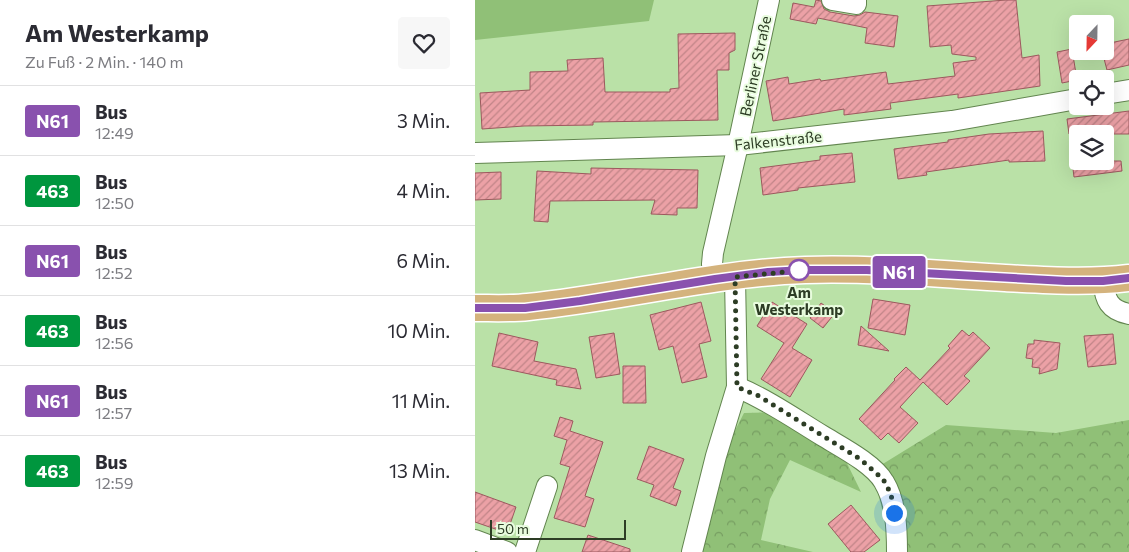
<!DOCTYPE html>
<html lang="de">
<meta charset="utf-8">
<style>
body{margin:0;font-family:Commissioner,sans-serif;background:#f7f7f7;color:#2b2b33;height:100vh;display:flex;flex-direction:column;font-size:19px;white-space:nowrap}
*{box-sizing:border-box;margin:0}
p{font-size:16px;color:#7c7c81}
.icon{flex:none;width:28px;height:28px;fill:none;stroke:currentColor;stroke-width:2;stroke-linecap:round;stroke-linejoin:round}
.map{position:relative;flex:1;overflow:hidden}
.panel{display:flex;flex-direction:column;background:#fff;width:475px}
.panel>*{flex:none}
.badge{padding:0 10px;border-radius:4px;font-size:18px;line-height:32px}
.needle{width:32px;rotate:202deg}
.tools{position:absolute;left:594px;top:15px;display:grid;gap:10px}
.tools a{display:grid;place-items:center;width:45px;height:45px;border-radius:5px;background:#fff;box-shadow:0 5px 20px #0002;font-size:25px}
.scale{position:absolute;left:15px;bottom:12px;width:136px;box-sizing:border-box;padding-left:5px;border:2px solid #2d3d25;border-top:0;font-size:14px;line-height:18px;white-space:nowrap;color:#2d3d25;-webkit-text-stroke:4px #e8fcde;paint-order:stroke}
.you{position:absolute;width:25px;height:25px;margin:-12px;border:4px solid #fff;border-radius:50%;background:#1a73e8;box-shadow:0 0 0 8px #1a73e833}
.map>.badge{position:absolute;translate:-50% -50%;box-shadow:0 0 0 2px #fff}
.round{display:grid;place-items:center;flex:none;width:52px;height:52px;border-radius:5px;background:#f7f7f7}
.summary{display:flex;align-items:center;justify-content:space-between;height:85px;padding:0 25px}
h1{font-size:24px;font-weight:700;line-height:38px}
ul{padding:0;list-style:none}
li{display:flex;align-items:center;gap:15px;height:70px;padding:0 25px;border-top:1px solid #e1e1e2}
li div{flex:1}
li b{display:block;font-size:19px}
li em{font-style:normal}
li .badge{min-width:55px;font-weight:700;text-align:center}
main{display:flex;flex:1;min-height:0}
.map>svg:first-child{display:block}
.green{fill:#90c077}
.forest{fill:url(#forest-crowns)}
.building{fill:url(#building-hatch);stroke:#9c595e}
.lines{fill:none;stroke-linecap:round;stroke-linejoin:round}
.minor-casing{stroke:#62854f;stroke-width:22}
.major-casing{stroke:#fff;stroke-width:29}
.minor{stroke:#fff;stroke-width:20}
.major{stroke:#d4b37d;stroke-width:26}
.line-casing{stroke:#fff;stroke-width:11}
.line{stroke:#8951ae;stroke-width:8}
.walk{stroke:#2d3d25;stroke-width:5;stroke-dasharray:0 9}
.stop-dot{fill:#fff;stroke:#8951ae;stroke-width:2.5}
.labels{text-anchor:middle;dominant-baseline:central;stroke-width:4;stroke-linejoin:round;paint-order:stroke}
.street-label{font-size:15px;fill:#2d3d25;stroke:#e8fcde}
.stop-label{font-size:15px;font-weight:bold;fill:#2d3d25;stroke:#e8fcde}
</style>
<main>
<section class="panel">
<div class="summary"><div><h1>Am Westerkamp</h1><p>Zu Fuß · 2 Min. · 140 m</p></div><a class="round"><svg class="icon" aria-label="heart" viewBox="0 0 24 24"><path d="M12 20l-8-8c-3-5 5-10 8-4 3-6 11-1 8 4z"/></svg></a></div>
<ul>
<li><span class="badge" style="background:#8951ae;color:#fff">N61</span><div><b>Bus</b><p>12:49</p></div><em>3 Min.</em></li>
<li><span class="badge" style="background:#00963e;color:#fff">463</span><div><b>Bus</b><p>12:50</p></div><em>4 Min.</em></li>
<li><span class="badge" style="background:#8951ae;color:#fff">N61</span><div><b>Bus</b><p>12:52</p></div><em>6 Min.</em></li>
<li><span class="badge" style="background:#00963e;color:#fff">463</span><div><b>Bus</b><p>12:56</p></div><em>10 Min.</em></li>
<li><span class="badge" style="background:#8951ae;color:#fff">N61</span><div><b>Bus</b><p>12:57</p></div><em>11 Min.</em></li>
<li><span class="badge" style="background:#00963e;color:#fff">463</span><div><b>Bus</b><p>12:59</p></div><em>13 Min.</em></li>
</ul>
</section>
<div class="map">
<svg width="654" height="552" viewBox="0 0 654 552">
<defs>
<pattern id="forest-crowns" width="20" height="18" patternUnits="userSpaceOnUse" patternTransform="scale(1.25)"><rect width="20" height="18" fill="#90c077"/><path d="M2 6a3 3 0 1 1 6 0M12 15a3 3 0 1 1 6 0" fill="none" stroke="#769d61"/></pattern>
<pattern id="building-hatch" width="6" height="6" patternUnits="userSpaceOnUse" patternTransform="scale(1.25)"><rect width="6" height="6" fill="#eca1a6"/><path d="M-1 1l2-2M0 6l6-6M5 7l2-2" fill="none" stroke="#c08487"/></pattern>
</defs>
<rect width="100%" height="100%" fill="#bae1a7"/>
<path class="green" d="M0 0H179L174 21 0 40Z"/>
<g class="forest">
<path d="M305 412 368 455 386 492 315 460 295 499 286 540 338 552H226L251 448 269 413Z"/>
<path d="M654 420V552H417L398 470 471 425 581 433Z"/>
</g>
<g class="building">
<path d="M341 0 346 1 349 9 355 12 379 16 385 15 390 12 423 16 419 47 390 43 392 28 343 18 341 24 315 19 318 3 339 7Z"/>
<path d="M531 0H541L547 58 564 55 565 86 483 98V94L415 103 416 109 369 115V109L298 121 291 81 313 77 314 84 345 79 346 81 411 72 413 84 480 76 478 63 501 60V57L477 54 476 45 455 47 452 6Z"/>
<path d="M260 33V50L254 53V70H242L243 120 118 122V125L49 126 7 129 5 93 55 90V72L93 71 92 60 128 58 130 92H195V89L204 88 203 34Z"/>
<path d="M654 39V65L632 70 627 51H630V44Z"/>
<path d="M597 49 602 80 587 83 582 52Z"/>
<path d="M654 111V134H594L592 119Z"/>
<path d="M568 131 570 161 534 162V160L451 172 452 175 423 179 419 149 473 142V140L514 134Z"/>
<path d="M377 153 380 182 323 188V190L288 195 285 168 345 160V156Z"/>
<path d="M597 161H646L647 171 599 177Z"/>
<path d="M116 168 223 170 222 208H202V215L176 214 180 200 75 201 73 222 59 221 62 171 116 174Z"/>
<path d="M26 172V199L0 200V173Z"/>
<path d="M398 299 435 305 430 335 393 328Z"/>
<path d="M226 302 236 341 224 344 232 377 207 383 198 346 184 350 175 315Z"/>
<path d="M297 302 332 324 317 348 337 360 315 397 286 379 309 343 282 326Z"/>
<path d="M346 303 360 313 348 328 335 318Z"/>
<path d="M386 326 414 351 383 345Z"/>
<path d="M487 330 494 336 498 332 515 348 489 376 495 381 472 405 448 382 425 407 443 423 424 443 413 433 406 440 384 419 420 380 419 379 431 367 445 380 475 348 473 346Z"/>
<path d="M24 333 63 342 59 361 101 369 106 389 81 385 82 380 17 366Z"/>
<path d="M139 333 145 374 121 378 114 337Z"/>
<path d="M638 334 641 364 613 367 609 336Z"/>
<path d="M559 340 585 343 582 369 564 374 565 368 557 367 558 359 551 358 553 344H559Z"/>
<path d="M148 366H170L171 403H148Z"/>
<path d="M85 417 98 421 95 431 128 442 110 496 119 499 110 527 79 518 95 467 85 464 92 440 79 436Z"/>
<path d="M174 446 209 459 198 488 206 491 201 506 175 496 179 485 162 479Z"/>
<path d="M0 492 41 507 32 533 0 522Z"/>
<path d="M376 505 405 540 389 552H376L353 524Z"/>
<path d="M113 535 155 549V552H107Z"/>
</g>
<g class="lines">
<g class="minor-casing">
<g id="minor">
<path d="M357 0 381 4V0"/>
<path d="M630 94 654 90"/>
<path d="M0 153 263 145 477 121 602 99"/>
<path d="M240 279 237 264 238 253 263 145 294 0"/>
<path d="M628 281C630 300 634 310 654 314"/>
<path d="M262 387C293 400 320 419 348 436 366 447 399 464 409 482 421 502 422 529 422 552"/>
<path d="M0 540 32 552"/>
<path d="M50 552 72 486"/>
<path d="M217 552 241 456 262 387 260 277"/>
</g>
</g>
<g class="major-casing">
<path id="major" d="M0 308C17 308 36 309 53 307 144 298 238 273 330 270 396 268 463 274 530 278 571 280 612 283 654 278"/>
</g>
<use href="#minor" class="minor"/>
<use href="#major" class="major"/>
</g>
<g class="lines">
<g class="line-casing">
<path id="line" d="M0 308H50L105 301 240 279 293 272 329 270H392L591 281H628L654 278"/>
</g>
<use href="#line" class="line"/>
<path class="walk" d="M324 270H329L260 277 262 387 284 396 385 459 408 479 416 494 419 513"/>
</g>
<circle class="stop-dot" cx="324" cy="270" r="10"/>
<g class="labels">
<g class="street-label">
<text transform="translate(280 66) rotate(-78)">Berliner Straße</text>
<text transform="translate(303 140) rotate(-6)">Falkenstraße</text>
</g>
<g class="stop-label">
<text x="324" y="292">Am<tspan x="324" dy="17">Westerkamp</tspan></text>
</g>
</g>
</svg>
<div class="tools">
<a><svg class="needle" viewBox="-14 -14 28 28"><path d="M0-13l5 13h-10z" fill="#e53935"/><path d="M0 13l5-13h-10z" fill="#7c7c81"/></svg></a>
<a><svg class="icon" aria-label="locate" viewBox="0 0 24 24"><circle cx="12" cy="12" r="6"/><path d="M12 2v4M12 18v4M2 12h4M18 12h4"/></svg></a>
<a><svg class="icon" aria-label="layers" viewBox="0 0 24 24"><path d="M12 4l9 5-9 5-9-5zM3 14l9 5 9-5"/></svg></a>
</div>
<div class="scale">50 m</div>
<div class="you" style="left:419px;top:513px"></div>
<b class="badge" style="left:424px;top:272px;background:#8951ae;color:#fff">N61</b>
</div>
</main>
